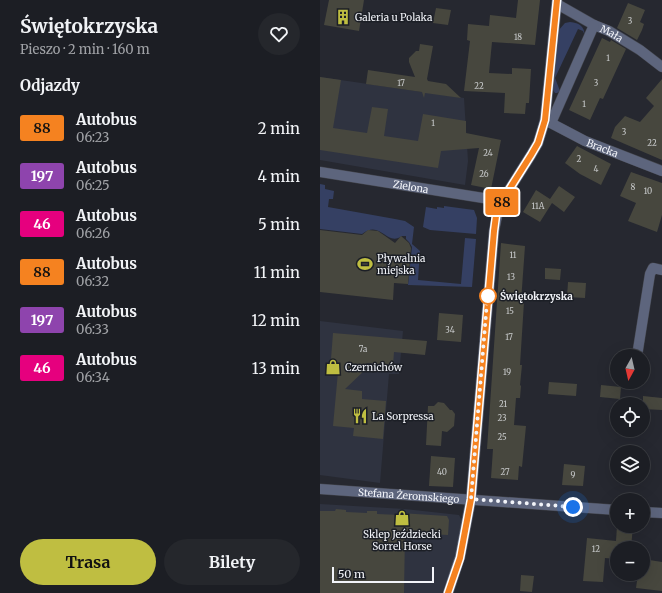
<!DOCTYPE html>
<html lang="pl">
<meta charset="utf-8">
<style>
body{margin:0;font-family:Merriweather,serif;background:#25272c;color:#f1f3f6;height:100vh;display:flex;flex-direction:column;font-size:15px;white-space:nowrap}
*{box-sizing:border-box;margin:0}
p{font-size:13px;color:#a0a2a6}
.icon{flex:none;width:22px;height:22px;fill:none;stroke:currentColor;stroke-width:2;stroke-linecap:round;stroke-linejoin:round}
.map{position:relative;flex:1;overflow:hidden}
.drawer{display:flex;flex-direction:column;background:#1c1e24;width:320px}
.drawer>*{flex:none}
.badge{padding:0 8px;border-radius:3px;font-size:14px;line-height:26px}
.needle{width:26px;rotate:188deg}
.controls{position:absolute;left:290px;top:349px;display:grid;gap:8px}
.controls a{display:grid;place-items:center;width:40px;height:40px;border-radius:50%;background:#1c1e24;box-shadow:0 4px 16px #0002,0 0 0 1px #3a3c41;font-size:20px}
.scale{position:absolute;left:12px;bottom:10px;width:102px;box-sizing:border-box;padding-left:4px;border:2px solid #f2f4f9;border-top:0;font-size:11px;line-height:14px;white-space:nowrap;color:#f2f4f9;-webkit-text-stroke:3px #1c1f26;paint-order:stroke}
.you{position:absolute;width:20px;height:20px;margin:-10px;border:3px solid #fff;border-radius:50%;background:#1a73e8;box-shadow:0 0 0 6px #1a73e833}
.map>.badge{position:absolute;translate:-50% -50%;box-shadow:0 0 0 2px #fff}
h2{padding:0 20px;font-size:15px;line-height:36px}
.round{display:grid;place-items:center;flex:none;width:42px;height:42px;border-radius:21px;background:#25272c}
.overview{display:flex;align-items:center;justify-content:space-between;height:68px;padding:0 20px}
h1{font-size:19px;font-weight:700;line-height:30px}
.cta{display:flex;gap:8px;margin-top:auto;padding:8px 20px}
.cta a{flex:1;height:46px;border-radius:24px;background:#bfbe41;color:#111;font-size:16px;font-weight:700;line-height:46px;text-align:center}
.cta a+a{background:#25272c;color:#f1f3f6}
ul{padding:0;list-style:none}
li{display:flex;align-items:center;gap:12px;height:48px;padding:0 20px}
li div{flex:1}
li b{display:block;font-size:15px}
li em{font-style:normal}
li .badge{min-width:44px;font-weight:700;text-align:center}
main{display:flex;flex:1;min-height:0}
.map>svg:first-child{display:block}
.built{fill:#2f3340}
.green{fill:#354063}
.building{fill:#47473e}
.lines{fill:none;stroke-linecap:round;stroke-linejoin:round}
.minor-casing{stroke:#43454c;stroke-width:11}
.minor{stroke:#5d657d;stroke-width:10}
.line-casing{stroke:#fff;stroke-width:9}
.line{stroke:#f58220;stroke-width:6}
.walk{stroke:#f2f4f9;stroke-width:4;stroke-dasharray:0 7.2}
.stop-dot{fill:#fff;stroke:#f58220;stroke-width:2}
.labels{text-anchor:middle;dominant-baseline:central;stroke-width:3;stroke-linejoin:round;paint-order:stroke}
.number-label{font-size:8px;fill:#c7c9ca}
.poi-label{font-size:10px;fill:#f2f4f9;stroke:#1c1f26;text-anchor:start}
.street-label{font-size:10px;fill:#f2f4f9;stroke:#1c1f26}
.stop-label{font-size:10px;font-weight:bold;fill:#f2f4f9;stroke:#1c1f26;text-anchor:start}
</style>
<main>
<section class="drawer">
<div class="overview"><div><h1>Świętokrzyska</h1><p>Pieszo · 2 min · 160 m</p></div><a class="round"><svg class="icon" aria-label="heart" viewBox="0 0 24 24"><path d="M12 20l-8-8c-3-5 5-10 8-4 3-6 11-1 8 4z"/></svg></a></div>
<h2>Odjazdy</h2>
<ul>
<li><span class="badge" style="background:#f58220;color:#111">88</span><div><b>Autobus</b><p>06:23</p></div><em>2 min</em></li>
<li><span class="badge" style="background:#8e44ad;color:#fff">197</span><div><b>Autobus</b><p>06:25</p></div><em>4 min</em></li>
<li><span class="badge" style="background:#e6007e;color:#fff">46</span><div><b>Autobus</b><p>06:26</p></div><em>5 min</em></li>
<li><span class="badge" style="background:#f58220;color:#111">88</span><div><b>Autobus</b><p>06:32</p></div><em>11 min</em></li>
<li><span class="badge" style="background:#8e44ad;color:#fff">197</span><div><b>Autobus</b><p>06:33</p></div><em>12 min</em></li>
<li><span class="badge" style="background:#e6007e;color:#fff">46</span><div><b>Autobus</b><p>06:34</p></div><em>13 min</em></li>
</ul>
<div class="cta"><a>Trasa</a><a>Bilety</a></div>
</section>
<div class="map">
<svg width="342" height="593" viewBox="0 0 342 593">
<rect width="100%" height="100%" fill="#262830"/>
<g class="built">
<path d="M0 77 144 98 148 161 145 185 0 160Z"/>
<path d="M0 321 83 331 79 374H69L60 483 0 475Z"/>
<path d="M0 504 85 509 139 515 142 521 134 559 122 593H0Z"/>
</g>
<g class="green">
<path d="M250 22C260 23 264 26 265 36L263 31 258 29 235 78 240 91 237 93H235L233 90 238 31 245 23Z"/>
<path d="M0 184 5 185V189L14 191 13 199H9L8 207 75 219 85 221 94 227 92 244 100 251 98 280 141 284 145 238 156 239 152 287 88 285 92 247 89 242 86 239V236H82C66 247 61 219 42 234L0 229Z"/>
<path d="M124 206 154 210 157 218 156 234 110 230 103 227 106 207 117 209V207L124 208Z"/>
</g>
<g class="building">
<path d="M9 0H44L39 31 4 25Z"/>
<path d="M198 0H220L215 45 172 42 169 73 192 74V68L211 69 209 103H206L205 114 184 113 185 93 144 91 150 41 147 40 148 24 169 26 170 15 196 18Z"/>
<path d="M308 3 325 10 320 22 324 24 322 30 317 40 297 28Z"/>
<path d="M116 8 131 10 128 25 113 23Z"/>
<path d="M282 38 290 42 291 40 306 49 283 99 280 98 270 120 249 110Z"/>
<path d="M100 44 113 46 107 79 108 81 126 84 141 98 105 93 104 98 102 92 46 84 48 70 95 77 89 62V58L96 51H99Z"/>
<path d="M0 77 21 80 13 128 47 133 52 107 68 109 64 136 98 141 103 114 146 121V133L181 140 171 189 151 185 159 148 121 151 118 168 0 150Z"/>
<path d="M342 79V160L291 138 295 127 305 116 320 122 334 106 326 98Z"/>
<path d="M257 146 291 164 281 185 260 174 245 163Z"/>
<path d="M311 172 342 183V215L337 232 308 221 316 203 300 196Z"/>
<path d="M239 186 255 197 244 212 232 203 220 222 203 212 216 190 230 199Z"/>
<path d="M0 230 42 235 48 230 58 231 75 243 81 236 89 243 91 248 88 284 74 283 73 300 0 292Z"/>
<path d="M181 243 205 246 201 302H204L200 365H202L200 385 201 386 200 398H196L194 425 206 426 202 467 199 466 198 480 171 478 173 449H167Z"/>
<path d="M225 268 241 269 240 280 225 279Z"/>
<path d="M248 282 266 283 265 298 247 297Z"/>
<path d="M119 313 143 315 141 342 117 340Z"/>
<path d="M13 333 107 341 105 355 74 352 73 365 47 363 45 370 25 389 42 391V399L66 401 63 439 33 436 34 428 13 426 18 372H10Z"/>
<path d="M229 382 257 384 256 396 228 394Z"/>
<path d="M281 385 301 387 300 399 280 397Z"/>
<path d="M323 396 342 398V410L323 409Z"/>
<path d="M118 402 124 403 130 410H132L135 414 134 426 127 432 122 431 121 446 106 445 108 406H114Z"/>
<path d="M111 456 135 458 133 487 109 486Z"/>
<path d="M244 464 265 466 263 486 242 485Z"/>
<path d="M16 509 26 510V512L47 513V511H57V514L80 515V513L127 516 129 520 128 535 85 533 84 593H0V511H15Z"/>
<path d="M297 526H313L311 548H297V559L285 558 283 582 263 581 267 538 296 541Z"/>
<path d="M323 559 342 562V591L316 588 318 574H323Z"/>
<path d="M201 575 214 576 212 592 200 591Z"/>
</g>
<g class="lines">
<g class="minor-casing">
<g id="minor">
<path id="s1" d="M237 4 274 25 289 31 320 50 342 67"/>
<path id="s2" d="M225 120 265 141 342 171"/>
<path d="M231 123 274 25"/>
<path id="s3" d="M0 172 182 201"/>
<path d="M317 356 330 274 333 268 342 270"/>
<path id="s4" d="M0 489 297 510"/>
<path d="M323 512 342 513"/>
<path d="M128 593 140 557 151 499 174 231 177 216 182 201 211 155 218 143 225 120 237 0"/>
</g>
</g>
<use href="#minor" class="minor"/>
</g>
<g class="lines">
<g class="line-casing">
<path id="line" d="M128 593 140 558 151 499 174 231 176 216 182 201 211 155 218 143 225 120 237 0"/>
</g>
<use href="#line" class="line"/>
<path class="walk" d="M168 296V289L151 499 253 507"/>
</g>
<defs>
<g id="building-bare" transform="scale(1.2)"><path d="M-4-6H4V6H1V3H-1V6H-4ZM-2.5-4.3h1.7v1.8h-1.7ZM.8-4.3h1.7v1.8H.8ZM-2.5-1h1.7V.8h-1.7ZM.8-1h1.7V.8H.8Z" fill="#bfbe41" stroke="#1c1f26" stroke-width="2.5" paint-order="stroke"/></g>
<g id="stadium-bare" transform="scale(1.2)"><path d="M0-5a6.5 5 0 1 0 0 10a6.5 5 0 1 0 0-10ZM-3.5-1.8h7v3.6h-7Z" fill="#bfbe41" stroke="#1c1f26" stroke-width="2.5" paint-order="stroke"/></g>
<g id="shop-bare" transform="scale(1.2)"><path d="M-5-2.5h2.3a2.7 3.5 0 0 1 5.4 0H5L5.5 6h-11ZM-1.5-2.5h3a1.5 2.3 0 0 0-3 0Z" fill="#bfbe41" stroke="#1c1f26" stroke-width="2.5" paint-order="stroke"/></g>
<g id="restaurant-bare" transform="scale(1.2)"><path d="M-5-6h1v4h1v-4h1v4h1v-4h1v5L-1.5 .5V6h-2V.5L-5-1ZM5-6V6H3V1.5H1.5Q1.5-4 5-6Z" fill="#bfbe41" stroke="#1c1f26" stroke-width="2.5" paint-order="stroke"/></g>
</defs>
<g fill-rule="evenodd">
<use href="#building-bare" x="23" y="17"/>
<use href="#stadium-bare" x="45" y="264"/>
<use href="#shop-bare" x="13" y="367"/>
<use href="#restaurant-bare" x="40" y="416"/>
<use href="#shop-bare" x="82" y="518"/>
</g>
<circle class="stop-dot" cx="168" cy="296" r="8"/>
<g class="labels">
<g class="number-label">
<text x="310" y="21">3</text>
<text x="198" y="37">18</text>
<text x="288" y="58">1</text>
<text x="81" y="83">17</text>
<text x="276" y="83">3</text>
<text x="159" y="86">22</text>
<text x="264" y="104">1</text>
<text x="113" y="123">1</text>
<text x="304" y="132">3</text>
<text x="332" y="143">22</text>
<text x="168" y="153">24</text>
<text x="259" y="159">2</text>
<text x="276" y="169">4</text>
<text x="164" y="174">26</text>
<text x="313" y="187">8</text>
<text x="328" y="191">10</text>
<text x="218" y="206">11A</text>
<text x="193" y="255">11</text>
<text x="191" y="277">13</text>
<text x="190" y="311">15</text>
<text x="130" y="330">34</text>
<text x="189" y="337">17</text>
<text x="43" y="349">7a</text>
<text x="187" y="372">19</text>
<text x="183" y="404">21</text>
<text x="182" y="418">23</text>
<text x="182" y="437">25</text>
<text x="122" y="472">40</text>
<text x="185" y="472">27</text>
<text x="253" y="475">9</text>
<text x="276" y="549">12</text>
</g>
<g class="poi-label">
<text x="35" y="17">Galeria u Polaka</text>
<text x="57" y="258">Pływalnia<tspan x="57" dy="12">miejska</tspan></text>
<text x="25" y="367">Czernichów</text>
<text x="52" y="416">La Sorpressa</text>
<text x="82" y="534" text-anchor="middle">Sklep Jeździecki<tspan x="82" dy="12">Sorrel Horse</tspan></text>
</g>
<g class="street-label">
<text stroke="none"><textPath href="#s1" startOffset="62">Mała</textPath></text>
<text stroke="none"><textPath href="#s2" startOffset="64">Bracka</textPath></text>
<text stroke="none"><textPath href="#s3" startOffset="92">Zielona</textPath></text>
<text stroke="none"><textPath href="#s4" startOffset="89">Stefana Żeromskiego</textPath></text>
</g>
<g class="stop-label">
<text x="180" y="296">Świętokrzyska</text>
</g>
</g>
</svg>
<div class="controls">
<a><svg class="needle" viewBox="-14 -14 28 28"><path d="M0-13l5 13h-10z" fill="#e53935"/><path d="M0 13l5-13h-10z" fill="#a0a2a6"/></svg></a>
<a><svg class="icon" aria-label="locate" viewBox="0 0 24 24"><circle cx="12" cy="12" r="6"/><path d="M12 2v4M12 18v4M2 12h4M18 12h4"/></svg></a>
<a><svg class="icon" aria-label="layers" viewBox="0 0 24 24"><path d="M12 4l9 5-9 5-9-5zM3 14l9 5 9-5"/></svg></a>
<a>+</a>
<a>−</a>
</div>
<div class="scale">50 m</div>
<div class="you" style="left:253px;top:507px"></div>
<b class="badge" style="left:182px;top:202px;background:#f58220;color:#111">88</b>
</div>
</main>
